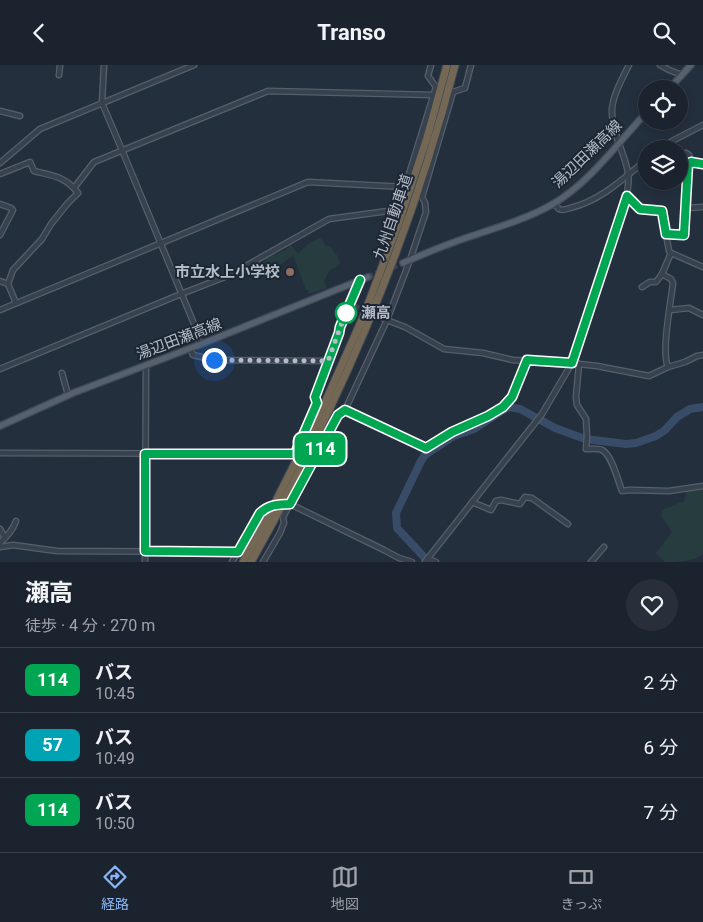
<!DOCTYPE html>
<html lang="ja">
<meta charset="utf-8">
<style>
body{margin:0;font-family:Roboto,"Noto Sans JP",sans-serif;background:#282f3a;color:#f1f3f6;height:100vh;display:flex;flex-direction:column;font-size:19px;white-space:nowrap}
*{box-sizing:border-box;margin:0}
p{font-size:16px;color:#a0a4aa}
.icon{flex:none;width:28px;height:28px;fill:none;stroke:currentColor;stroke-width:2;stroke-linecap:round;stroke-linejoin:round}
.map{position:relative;height:497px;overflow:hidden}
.panel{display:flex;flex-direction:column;background:#1b232e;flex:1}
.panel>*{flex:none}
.badge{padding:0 10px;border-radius:8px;font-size:18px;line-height:32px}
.controls{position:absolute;left:638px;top:15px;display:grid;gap:10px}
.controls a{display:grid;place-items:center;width:50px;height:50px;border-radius:50%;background:#1b232e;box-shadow:0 2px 8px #0003,0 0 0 1px #39404a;font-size:25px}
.you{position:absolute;width:25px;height:25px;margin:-12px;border:4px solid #fff;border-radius:50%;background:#1a73e8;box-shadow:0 0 0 8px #1a73e833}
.map>.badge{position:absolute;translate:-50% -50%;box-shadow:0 0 0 2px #fff}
.round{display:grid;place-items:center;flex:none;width:52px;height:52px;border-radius:26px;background:#282f3a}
.headline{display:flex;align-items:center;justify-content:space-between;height:85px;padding:0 25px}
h1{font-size:24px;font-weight:700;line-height:38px}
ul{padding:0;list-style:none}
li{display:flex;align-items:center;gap:15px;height:65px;padding:0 25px;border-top:1px solid #39404a}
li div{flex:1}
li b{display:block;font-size:19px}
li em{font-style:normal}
li .badge{min-width:55px;font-weight:700;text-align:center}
header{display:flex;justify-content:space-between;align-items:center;height:65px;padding:0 25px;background:#1b232e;font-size:22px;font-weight:700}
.tabs{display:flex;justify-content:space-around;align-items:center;height:70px;border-top:1px solid #39404a;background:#1b232e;font-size:14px;color:#a0a4aa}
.tabs a{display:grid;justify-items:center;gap:2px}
.tabs .on{color:#8ab4f8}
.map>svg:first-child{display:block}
.green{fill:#263c3f}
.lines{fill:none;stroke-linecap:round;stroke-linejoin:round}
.river{stroke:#394c67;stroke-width:8}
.minor-tunnel{stroke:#3a4453;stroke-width:4.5;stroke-dasharray:4.5 2;stroke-linecap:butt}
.major-tunnel{stroke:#3a4453;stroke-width:5.5;stroke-dasharray:5.5 3;stroke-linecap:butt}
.minor-casing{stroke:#565f6c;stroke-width:7}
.major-casing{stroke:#414a57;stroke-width:8}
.highway-casing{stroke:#434c59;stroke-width:9}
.minor{stroke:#38414e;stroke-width:4.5}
.major{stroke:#56606e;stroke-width:5.5}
.highway{stroke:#746855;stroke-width:7}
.highway-bridge-casing{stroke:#434c59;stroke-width:9;stroke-linecap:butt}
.highway-bridge{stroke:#746855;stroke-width:7}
.line-casing{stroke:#fff;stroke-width:11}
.line{stroke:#00a651;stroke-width:8}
.walk{stroke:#b4bcc9;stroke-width:5;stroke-dasharray:0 9}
.education-dot{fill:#8d6e63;stroke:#1d2633;stroke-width:2}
.stop-dot{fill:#fff;stroke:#00a651;stroke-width:2.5}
.labels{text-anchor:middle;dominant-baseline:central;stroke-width:4;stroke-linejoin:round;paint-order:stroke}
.street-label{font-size:15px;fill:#b4bcc9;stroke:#1d2633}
.poi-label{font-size:15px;font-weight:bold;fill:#b4bcc9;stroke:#1d2633;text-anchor:end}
.stop-label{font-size:15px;font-weight:bold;fill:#b4bcc9;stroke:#1d2633;text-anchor:start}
</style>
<header><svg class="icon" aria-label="back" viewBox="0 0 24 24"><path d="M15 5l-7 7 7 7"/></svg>Transo<svg class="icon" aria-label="search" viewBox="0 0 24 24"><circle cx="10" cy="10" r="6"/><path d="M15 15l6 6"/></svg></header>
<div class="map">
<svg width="703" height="497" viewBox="0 0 703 497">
<rect width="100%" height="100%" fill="#242f3e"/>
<g class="green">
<path d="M321 172 325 180 332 183 335 189 337 190 340 197 338 201 330 205 324 216 327 223 309 229 308 225H306L293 190 265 213 259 204 245 211 244 208 266 195V193L274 188 276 189 289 183 288 180 290 179 298 189 308 179Z"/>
<path d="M688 420 703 421V489C692 497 679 497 665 497L656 488 672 467 661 451 662 445 684 436Z"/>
</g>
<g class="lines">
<path class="river" d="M426 497 425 493 397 463 396 448 421 396 425 390 454 371 474 364 508 342 520 344 555 363 585 374 626 379 636 378 656 371 665 365 677 352 690 344 703 342"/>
<path class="minor-tunnel" d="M355 241 384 254"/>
<path class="major-tunnel" d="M368 212 403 198"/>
<g class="minor-casing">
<g id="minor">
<path d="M104 0 102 38 122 85 197 266 199 280"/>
<path d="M660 0 669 5 682 10"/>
<path d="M59 10 60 0"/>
<path d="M0 46 20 51"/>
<path d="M661 84 672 76 703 60"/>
<path d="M691 97 703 99"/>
<path d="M0 98 40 64 194 0"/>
<path d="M0 109 30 97 34 106C53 111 65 111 78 128L67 139 51 159 42 174 13 205 8 219 16 238"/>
<path d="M74 123 94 97 268 26 434 30"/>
<path d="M627 131 640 144 662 146 669 186 671 188 662 209 671 214 673 218C671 236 661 287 668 302"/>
<path d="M554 138C554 138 558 143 559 144 562 146 567 144 570 143 600 136 623 114 646 95"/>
<path d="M0 139 11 143 13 145 0 170"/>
<path d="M685 143 703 142"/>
<path d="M666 169 684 170 688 99 692 98 689 90 686 88"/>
<path d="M671 188 703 202"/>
<path d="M0 216 8 219"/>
<path d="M642 222 650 217H656L662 209"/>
<path d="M0 245 308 117 405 122 436 22 428 11 431 0"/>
<path d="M670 245 689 243 703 250"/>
<path d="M384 254 405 262 444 284 483 288 513 295 579 299 597 301 649 311 668 302 685 297 697 291 703 290"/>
<path d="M190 283 193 290 214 295 328 296"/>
<path d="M579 299 576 332 577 340 586 354 587 371 586 384C591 384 598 383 602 385 612 390 618 416 622 426L630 425 669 426 703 421"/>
<path d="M0 304 181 229 230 210 329 154 388 146"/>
<path d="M62 308 68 330"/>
<path d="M345 345 426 383 452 367 488 351 503 342 512 332 527 295"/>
<path d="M0 388 295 389 317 338 315 332 339 268 340 262 360 215"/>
<path d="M472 437 491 445 496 436 501 435 520 439 525 432 532 433 568 459"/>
<path d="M0 464 5 473"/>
<path d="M0 478C7 471 13 465 16 456"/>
<path d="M0 482 13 480 57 486 238 487"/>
<path d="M427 494 436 497"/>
<path d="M145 497 146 300"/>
<path d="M232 497 260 448C264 444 268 441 274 440"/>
<path d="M263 497 280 468 284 458 283 452 290 439H289"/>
<path d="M412 497 399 493 384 485 290 439 338 349 345 345 387 255 410 195 426 147 425 138 422 132 453 27 465 23 471 0"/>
<path d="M425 497 542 349 572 298 627 131C627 124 630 115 628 108 625 88 612 68 612 48 611 33 623 12 629 0"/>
<path d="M591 497 604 482"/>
</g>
</g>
<g class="major-casing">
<g id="major">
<path d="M669 24 691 0"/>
<path d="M403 198C421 190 440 182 460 175 491 164 523 156 553 139 590 117 617 79 646 48"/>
<path d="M0 361 73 328 199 280 368 212"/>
</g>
</g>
<g class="highway-casing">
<g id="highway">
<path d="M324 340 364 250 399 157 427 73 447 0"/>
<path d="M330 343C382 233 425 118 455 0"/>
<path d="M243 497 267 454"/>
<path d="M251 497 273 457"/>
</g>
</g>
<use href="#minor" class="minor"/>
<use href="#major" class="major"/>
<use href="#highway" class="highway"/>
<g class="highway-bridge-casing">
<g id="highway-bridge">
<path d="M267 454 324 340"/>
<path d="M273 457 299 406 330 343"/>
</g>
</g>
<use href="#highway-bridge" class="highway-bridge"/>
</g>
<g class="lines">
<g class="line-casing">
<path id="line" d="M360 215 340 262 339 268 315 332 317 338 295 389H145V486L238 487 260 448C270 439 277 440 290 439L338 350 345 345 426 383 452 367 488 351 503 342 512 332 527 295 572 298 627 131 640 144 662 146 666 169 684 170 688 99 692 98 691 97 703 99"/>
</g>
<use href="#line" class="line"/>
<path class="walk" d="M214 295 328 296 347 244 346 248"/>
</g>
<circle class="education-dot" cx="290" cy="207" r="5"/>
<circle class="stop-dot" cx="346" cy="248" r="10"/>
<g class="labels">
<g class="street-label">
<text transform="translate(587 89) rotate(-44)">湯辺田瀬高線</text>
<text transform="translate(393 152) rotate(-71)">九州自動車道</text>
<text transform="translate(179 274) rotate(-21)">湯辺田瀬高線</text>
</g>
<g class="poi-label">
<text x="280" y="207">市立水上小学校</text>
</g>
<g class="stop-label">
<text x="361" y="248">瀬高</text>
</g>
</g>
</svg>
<div class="controls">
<a><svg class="icon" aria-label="locate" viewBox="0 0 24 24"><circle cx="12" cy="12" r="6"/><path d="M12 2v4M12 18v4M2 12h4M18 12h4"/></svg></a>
<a><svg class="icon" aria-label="layers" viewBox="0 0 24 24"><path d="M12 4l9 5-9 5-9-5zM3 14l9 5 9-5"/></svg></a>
</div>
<div class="you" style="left:214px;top:295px"></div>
<b class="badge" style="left:320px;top:384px;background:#00a651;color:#fff">114</b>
</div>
<section class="panel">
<div class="headline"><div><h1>瀬高</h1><p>徒歩 · 4 分 · 270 m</p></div><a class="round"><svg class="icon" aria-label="heart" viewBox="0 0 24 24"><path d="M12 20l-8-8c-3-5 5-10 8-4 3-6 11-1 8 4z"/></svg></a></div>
<ul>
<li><span class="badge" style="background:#00a651;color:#fff">114</span><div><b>バス</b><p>10:45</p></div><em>2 分</em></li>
<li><span class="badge" style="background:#00a3b4;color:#fff">57</span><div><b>バス</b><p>10:49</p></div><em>6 分</em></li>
<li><span class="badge" style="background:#00a651;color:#fff">114</span><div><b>バス</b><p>10:50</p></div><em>7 分</em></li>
</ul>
</section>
<nav class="tabs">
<a class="on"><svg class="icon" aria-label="directions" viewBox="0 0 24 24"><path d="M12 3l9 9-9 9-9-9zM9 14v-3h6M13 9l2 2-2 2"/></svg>経路</a>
<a><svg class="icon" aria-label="map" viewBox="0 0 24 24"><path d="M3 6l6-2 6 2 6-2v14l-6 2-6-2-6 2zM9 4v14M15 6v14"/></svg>地図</a>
<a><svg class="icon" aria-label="tickets" viewBox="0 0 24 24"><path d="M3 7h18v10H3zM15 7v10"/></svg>きっぷ</a>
</nav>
